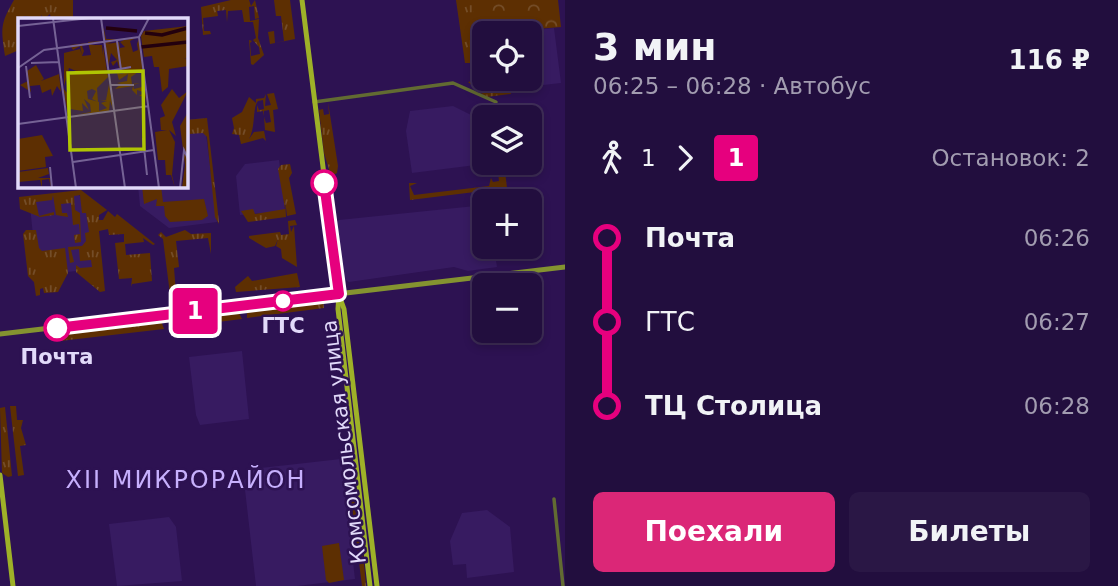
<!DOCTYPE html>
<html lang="ru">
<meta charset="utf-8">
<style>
body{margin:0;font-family:"DejaVu Sans",sans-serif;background:#2a1745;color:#f1f3f6;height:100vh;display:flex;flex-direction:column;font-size:26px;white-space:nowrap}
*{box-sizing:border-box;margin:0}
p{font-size:23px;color:#a29cb0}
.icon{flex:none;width:38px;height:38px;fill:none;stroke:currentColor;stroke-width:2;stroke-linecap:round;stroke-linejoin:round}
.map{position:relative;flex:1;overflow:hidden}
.side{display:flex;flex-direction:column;background:#220e3e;width:553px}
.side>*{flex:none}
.badge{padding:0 14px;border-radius:5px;font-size:24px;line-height:46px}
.buttons{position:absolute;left:472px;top:21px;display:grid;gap:14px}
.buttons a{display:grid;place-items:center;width:70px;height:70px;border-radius:10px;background:#220e3e;box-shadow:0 4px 10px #0003,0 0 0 2px #3f2e58;font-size:35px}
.map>.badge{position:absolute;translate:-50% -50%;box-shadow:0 0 0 4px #fff}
.legs{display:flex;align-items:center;gap:10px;height:77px;padding:0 28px;font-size:23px}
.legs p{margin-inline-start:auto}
.summary{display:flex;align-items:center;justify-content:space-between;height:119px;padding:0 28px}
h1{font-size:38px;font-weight:700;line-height:52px}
.cta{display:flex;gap:14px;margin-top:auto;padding:14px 28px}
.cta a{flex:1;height:80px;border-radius:10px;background:#db2777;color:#fff;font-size:28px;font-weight:700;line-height:80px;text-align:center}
.cta a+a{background:#2a1745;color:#f1f3f6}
ul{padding:0 28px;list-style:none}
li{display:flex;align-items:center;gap:24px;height:84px;font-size:26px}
li i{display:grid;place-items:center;width:10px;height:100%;margin:0 9px;background:currentColor}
li i::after{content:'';width:18px;height:18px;margin:-9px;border:5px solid;border-radius:50%;background:#220e3e}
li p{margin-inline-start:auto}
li:first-child i{background:linear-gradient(#0000 50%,currentColor 0)}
li:last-child i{background:linear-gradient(currentColor 50%,#0000 0)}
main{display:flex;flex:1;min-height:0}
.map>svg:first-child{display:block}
.built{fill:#371b61}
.grass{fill:url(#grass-tufts)}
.park{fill:url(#park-crowns)}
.pitch{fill:#5d2f02}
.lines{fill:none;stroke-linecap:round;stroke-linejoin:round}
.street{stroke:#626b32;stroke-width:3.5}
.secondary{stroke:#849330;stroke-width:5}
.primary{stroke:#9eb128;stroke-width:5}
.line-1-casing{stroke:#fff;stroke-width:16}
.line-1{stroke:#e6007e;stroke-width:10}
.stop-1-dot{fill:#fff;stroke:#e6007e;stroke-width:3.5}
.labels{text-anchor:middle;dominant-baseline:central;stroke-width:5;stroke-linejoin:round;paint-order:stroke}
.stop-label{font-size:21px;font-weight:bold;fill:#e2dafa;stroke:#2d1252}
.street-label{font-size:21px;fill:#e2dafa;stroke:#2d1252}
.quarter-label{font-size:24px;letter-spacing:2px;fill:#c7b0fd;stroke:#2d1252}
.inset-river{fill:none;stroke:#23000e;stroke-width:3.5}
.inset-road{fill:none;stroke:#756295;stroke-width:2}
.view{fill:#b0c503;fill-opacity:0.15;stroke:#b0c503;stroke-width:3.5}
.inset-edge{fill:none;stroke:#e2dafa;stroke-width:3.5}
</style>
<main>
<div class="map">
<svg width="565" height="586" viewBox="0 0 565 586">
<defs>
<pattern id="grass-tufts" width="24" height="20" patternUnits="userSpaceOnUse" patternTransform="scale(1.75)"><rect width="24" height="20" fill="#5d2f02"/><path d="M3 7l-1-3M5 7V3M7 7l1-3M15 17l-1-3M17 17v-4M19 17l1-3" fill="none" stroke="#744d28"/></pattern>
<pattern id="park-crowns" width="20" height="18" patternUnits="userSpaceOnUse" patternTransform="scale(1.75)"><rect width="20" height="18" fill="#5d2f02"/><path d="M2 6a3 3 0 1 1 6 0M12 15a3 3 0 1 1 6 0" fill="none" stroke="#744d28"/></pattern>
</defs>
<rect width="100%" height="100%" fill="#2d1252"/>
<g class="built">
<path d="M554 28 561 83 483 92 476 37 485 36V79H530V33H509Z"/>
<path d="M453 106 471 115 476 165 412 173 406 131 410 111Z"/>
<path d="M204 118 217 222 169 228 140 206 138 186H186V120Z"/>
<path d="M279 160 285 211 240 215 236 176 245 164Z"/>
<path d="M73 192 89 201 96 269 37 275 29 196Z"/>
<path d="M485 205V247H494L497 267 468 271 454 267 349 282 341 277 334 224 339 220Z"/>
<path d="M242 351 249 419 200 425 196 415 189 357Z"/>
<path d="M341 459 355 579 297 586H256L244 481 252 469Z"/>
<path d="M487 510 510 527 514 572 467 578 466 564 453 565 450 541 462 513Z"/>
<path d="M169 517 176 527 182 581 117 586 109 524Z"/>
</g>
<g class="grass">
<path d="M14 0H73V19H55L54 16 51 19 50 14 44 19 41 15V19L24 16 16 24 19 30V50L5 56C1 28 0 24 14 0Z"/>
<path d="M231 0H249L251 6 255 0 259 18 255 19 254 6 249 7 250 21 259 19 258 38 264 55 253 65 251 64 249 40 252 41 250 43 251 56 260 54 259 47 253 40 256 38 253 22H244L242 10 228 11 227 22 226 10 217 11 218 16 203 18 204 31H210L211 34 203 35 201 7Z"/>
<path d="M274 0H290L295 39 270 44 268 32 274 31 275 43 284 41 281 16H276Z"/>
<path d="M456 0H483L489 31 475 39 482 91 510 90 511 94 486 97 468 82 472 81 470 63H465Z"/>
<path d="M274 93 278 109 273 110 275 132 265 130 264 117 266 123 271 122 269 110 264 111V116L263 111 257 112V105L259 110 264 109 263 100 258 101C252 108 256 127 249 139L254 132 264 131 266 141 263 138 241 144 239 135 232 134 234 128 232 118 242 112 249 97 256 103V99L264 98 266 94 265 106 271 105 267 94Z"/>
<path d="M328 102 338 166 337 173 331 176 324 153 319 110 323 109 324 115 329 114Z"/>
<path d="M207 118 219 222V224L215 217 207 137 203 133 189 134 186 120Z"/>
<path d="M497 163H504L507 188 410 200 409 183H417L410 186 414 195 489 186 491 178 493 182 499 181Z"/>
<path d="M290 164 292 173 289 178 296 214 287 216 285 199 286 217 248 222 241 211 253 209 255 214 285 209 278 169 281 165Z"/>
<path d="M81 190 107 210 99 215V220H103L108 211 115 217 117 214 155 244 153 245 143 238 144 242 125 244 126 255 150 253 152 281 132 284 131 287 132 278 119 279 115 243 124 242V234L109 235 108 229 99 231 105 291 100 292 76 272V265L80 268 92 267 91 260 80 261 79 249 71 250 74 262 70 263 68 247 82 246 86 241 85 233 89 232 86 213H82L80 195 74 196 75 210 80 213 81 242 75 243 74 235 80 234 79 224 73 225 71 203 61 204 62 213H67L68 217 56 215 53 195 52 200 36 202 39 216 54 212V215L40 217 20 209 19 197Z"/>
<path d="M295 220 297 225 290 226 291 232 294 226 297 267 282 258 281 249 276 246 278 239 275 246 266 248 249 238V236L280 232 281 235 289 234 288 221Z"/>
<path d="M26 230H36L39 248 42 251 65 248 68 273 58 292 44 293 43 288 40 289V295L36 296 34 282 28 276 23 234Z"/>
<path d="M185 230 191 234 211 233V254L208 238 176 241 179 267 174 268 176 293 170 294 163 239 158 235 161 232 166 237Z"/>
<path d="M297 273 300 287 236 292 235 287 248 276 252 281Z"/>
<path d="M323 299 324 308 247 318V308Z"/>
<path d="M237 309 242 319 169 328 171 317Z"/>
<path d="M160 318 164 329 60 341 59 333 63 329Z"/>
<path d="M10 406H16L17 420H23L21 428 26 445 20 446 24 475 18 476Z"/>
<path d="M5 407 12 476 8 477 2 473 0 408Z"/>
<path d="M350 490H357L366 586H362Z"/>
</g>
<path class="park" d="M472 0H558L561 27 485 33V36L476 37Z"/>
<g class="pitch">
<path d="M142 186H161L163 202 204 199 208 216 202 220 170 222 165 216 164 206H156L157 199 144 204Z"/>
<path d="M339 543 344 580 329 583 326 580 322 546Z"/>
</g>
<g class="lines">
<g class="street">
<path d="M314 102 453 83 496 102"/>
<path d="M554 499 563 586"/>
</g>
<path class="secondary" d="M0 334 565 267"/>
<g class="primary">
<path d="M302 0 339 294 338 309 370 586"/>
<path d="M340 298 344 309 377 586"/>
<path d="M0 475 13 586"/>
</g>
</g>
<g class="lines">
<g class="line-1-casing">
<path id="line-1" d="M57 328 339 294 324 183"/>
</g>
<use href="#line-1" class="line-1"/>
</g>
<g class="stop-1-dot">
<circle cx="324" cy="183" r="12"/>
<circle cx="283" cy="301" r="9"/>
<circle cx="57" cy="328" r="12"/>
</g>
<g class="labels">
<g class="stop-label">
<text x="283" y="326">ГТС</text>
<text x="57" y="357">Почта</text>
</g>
<g class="street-label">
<text transform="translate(344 442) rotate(-97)">Комсомольская улица</text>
</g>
<g class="quarter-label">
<text x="186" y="480">XII МИКРОРАЙОН</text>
</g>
</g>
<g transform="translate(18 18)">
<rect width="170" height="170" fill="#2d1252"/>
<path d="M85 10 86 11 88 21H100L89 26 101 24 102 30 107 29 102 24 106 22 118 20 112 23 115 34 120 32 119 26 121 20 129 85 127 78H121L126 75 123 52 113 59 114 66 122 65 115 67 116 71 124 69 125 74 119 72V77L114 72 115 68 97 71 103 66 99 65 109 63 110 56 101 62 99 55 104 56 108 54 103 55 99 43 95 48 93 44 99 42 93 35 90 51 87 25 96 22H87ZM84 23 72 27H84L85 37V28L90 59 79 70 80 84 74 81 78 73 74 71 69 73 70 81 81 84V93L89 90 83 85 89 83 82 82H88L91 66 95 91 92 83 91 93 57 97 73 94 72 86 66 81 71 92 64 85 65 93 52 91 50 97 45 70 50 76V58L58 53 65 56 51 50 46 68V35L62 31 64 37 62 28 55 32 52 27 70 25 64 28 66 33 64 38 73 37 70 24ZM18 47 26 61 23 63 41 56 43 74 39 68 34 78 33 71 24 75 22 67 12 68 13 74 2 67 10 63 9 53Z" fill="#5d2f02"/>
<path d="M170 8V40L166 41H170V48L151 51 150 69 144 74 141 49H136L134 38 126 39 123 18 126 13ZM154 71 161 80 170 73 154 104 158 118 151 112 157 124 154 157 157 170 153 157H148L147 142H140L137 114 149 112H143L142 100 147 98 143 87ZM170 94V170H164L167 147 162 108ZM30 150 31 156 20 160H32L33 170 31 161 24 162V170L22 162 0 164V154Z" fill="#5d2f02"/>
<path d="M24 117 35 138 27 139 28 149 0 153V121Z" fill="#5d2f02"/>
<path class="inset-river" d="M88 10 119 13M127 15 144 17 170 10M123 29 170 24"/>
<path class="inset-road" d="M35 0 58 170M83 0 107 170M131 0 121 19 141 170M0 8 72 0M99 23 103 52M13 45 41 44M8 48 12 80M0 50 26 32 121 19M91 53 113 49M92 67H116M0 106 131 88M125 120 129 157M55 144 136 132M32 149 34 170M162 170 166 132 170 141"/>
<path class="view" d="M125 53 126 131 52 132 50 55Z"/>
<rect width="170" height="170" class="inset-edge"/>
</g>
</svg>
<div class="buttons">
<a><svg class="icon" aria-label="locate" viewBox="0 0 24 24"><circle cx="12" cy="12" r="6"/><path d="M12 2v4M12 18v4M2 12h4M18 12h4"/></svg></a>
<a><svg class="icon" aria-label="layers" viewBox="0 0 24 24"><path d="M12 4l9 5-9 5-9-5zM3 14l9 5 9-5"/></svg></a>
<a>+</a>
<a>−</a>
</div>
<b class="badge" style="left:195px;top:311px;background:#e6007e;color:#fff">1</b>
</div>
<section class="side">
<div class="summary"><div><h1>3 мин</h1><p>06:25 – 06:28 · Автобус</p></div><b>116 ₽</b></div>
<div class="legs"><svg class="icon" aria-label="walk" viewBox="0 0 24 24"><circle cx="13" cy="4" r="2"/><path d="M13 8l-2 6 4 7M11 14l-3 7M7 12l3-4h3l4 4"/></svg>1<svg class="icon" aria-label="forward" viewBox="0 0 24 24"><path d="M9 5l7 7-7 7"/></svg><b class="badge" style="background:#e6007e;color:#fff">1</b><p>Остановок: 2</p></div>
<ul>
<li><i style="color:#e6007e"></i><b>Почта</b><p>06:26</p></li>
<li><i style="color:#e6007e"></i><span>ГТС</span><p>06:27</p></li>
<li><i style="color:#e6007e"></i><b>ТЦ Столица</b><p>06:28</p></li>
</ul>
<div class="cta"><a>Поехали</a><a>Билеты</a></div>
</section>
</main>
